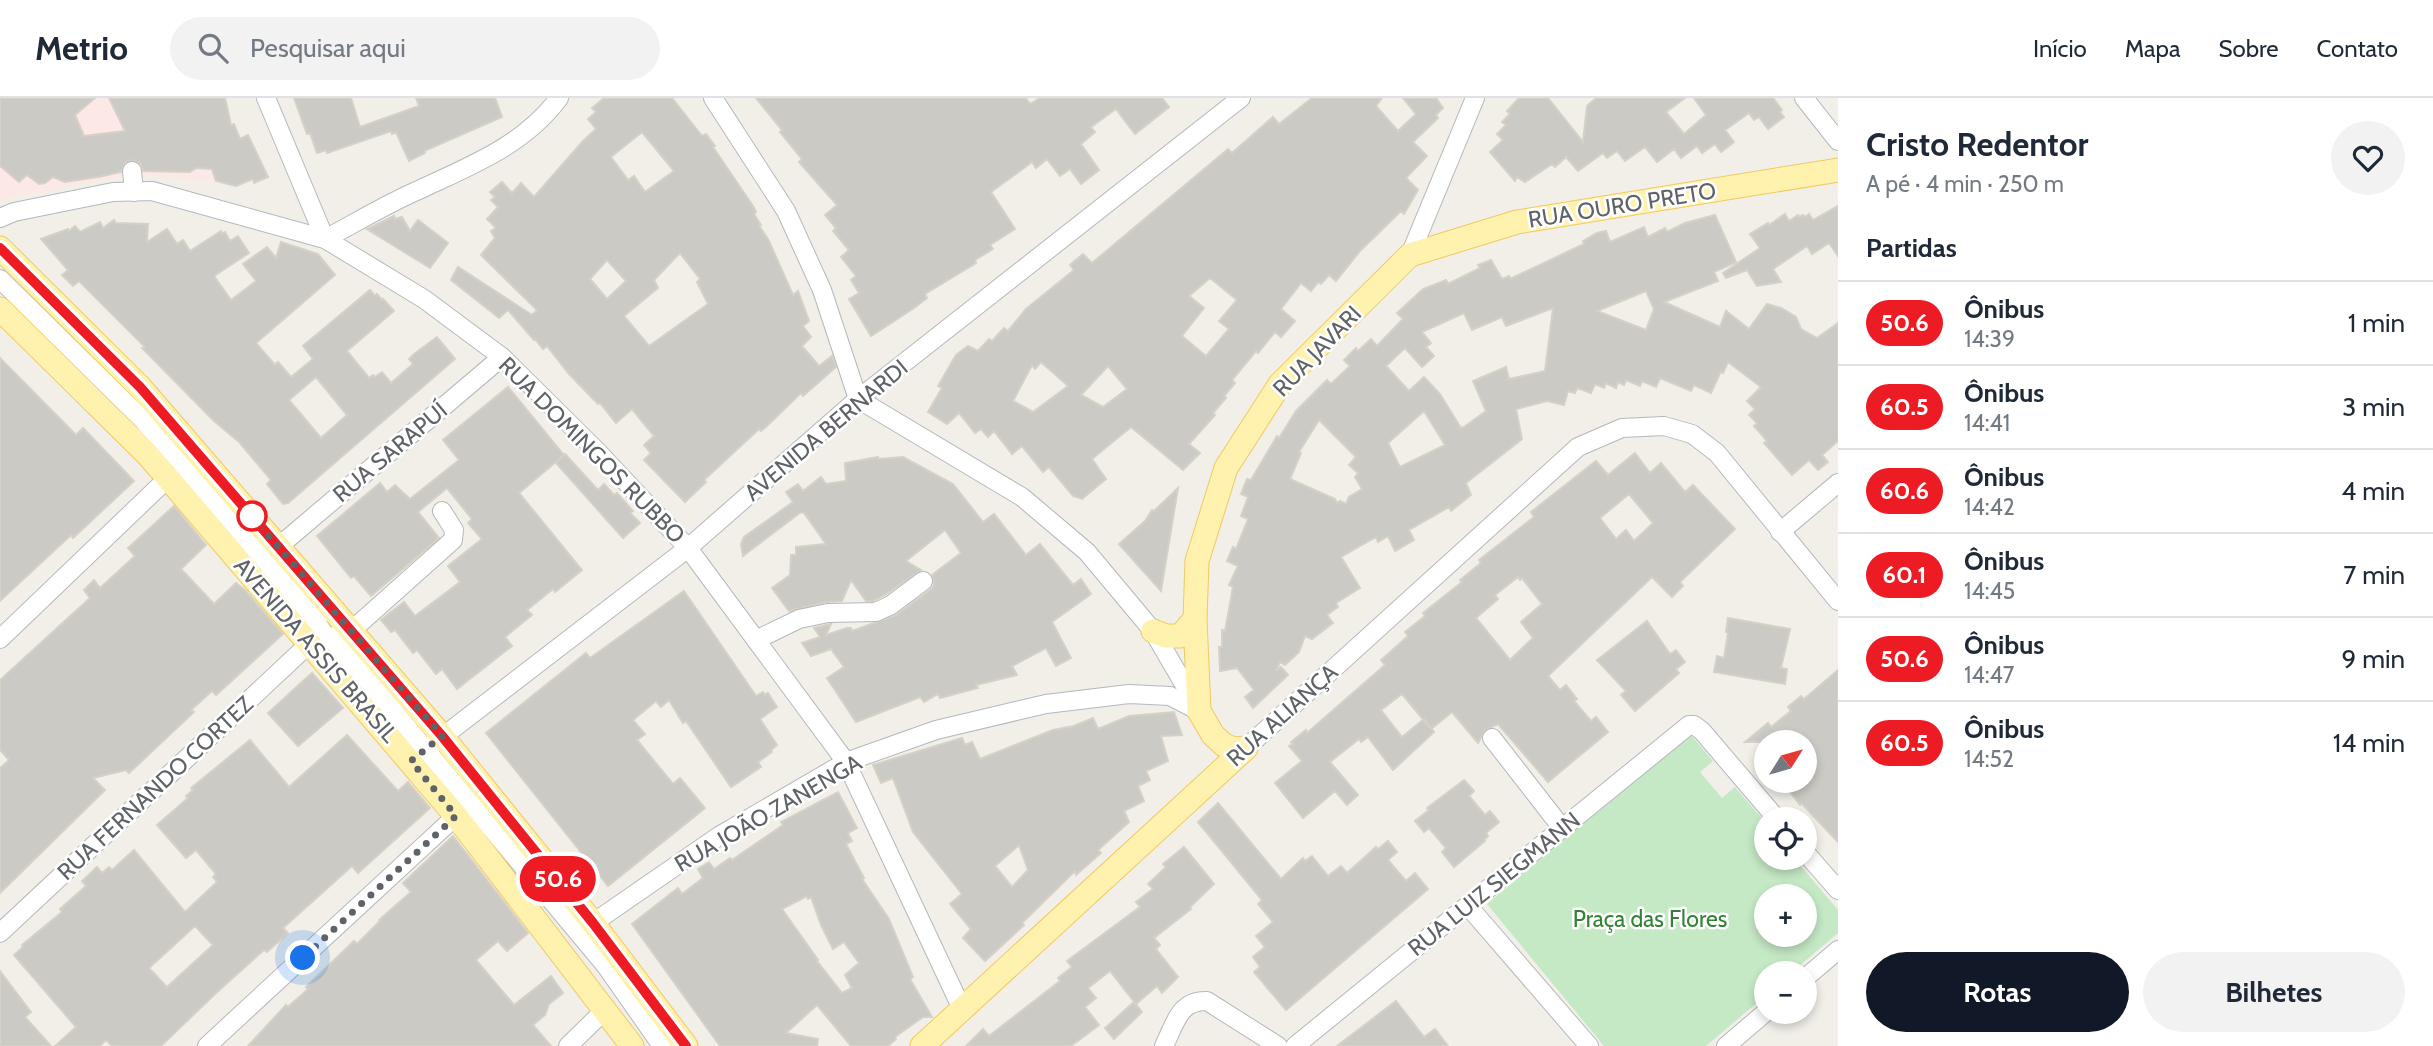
<!DOCTYPE html>
<html lang="pt">
<meta charset="utf-8">
<style>
body{margin:0;font-family:Cabin,sans-serif;background:#f2f2f3;color:#1f2937;height:100vh;display:flex;flex-direction:column;font-size:26px;white-space:nowrap}
*{box-sizing:border-box;margin:0}
p{font-size:23px;color:#747a83}
.icon{flex:none;width:38px;height:38px;fill:none;stroke:currentColor;stroke-width:2;stroke-linecap:round;stroke-linejoin:round}
.map{position:relative;flex:1;overflow:hidden}
.details{display:flex;flex-direction:column;background:#fff;width:595px}
.details>*{flex:none}
.badge{padding:0 14px;border-radius:23px;font-size:24px;line-height:46px}
.needle{width:46px;rotate:53deg}
.buttons{position:absolute;left:1754px;top:632px;display:grid;gap:14px}
.buttons a{display:grid;place-items:center;width:63px;height:63px;border-radius:50%;background:#fff;box-shadow:0 4px 10px #0003;font-size:35px}
.you{position:absolute;width:35px;height:35px;margin:-18px;border:5px solid #fff;border-radius:50%;background:#1a73e8;box-shadow:0 0 0 10px #1a73e833}
.map>.badge{position:absolute;translate:-50% -50%;box-shadow:0 0 0 4px #fff}
h2{padding:0 28px;font-size:26px;line-height:63px}
.round{display:grid;place-items:center;flex:none;width:74px;height:74px;border-radius:37px;background:#f2f2f3}
.headline{display:flex;align-items:center;justify-content:space-between;height:119px;padding:0 28px}
h1{font-size:33px;font-weight:700;line-height:52px}
.primary-button{display:flex;gap:14px;margin-top:auto;padding:14px 28px}
.primary-button a{flex:1;height:80px;border-radius:42px;background:#111827;color:#fff;font-size:28px;font-weight:700;line-height:80px;text-align:center}
.primary-button a+a{background:#f2f2f3;color:#1f2937}
ul{padding:0;list-style:none}
li{display:flex;align-items:center;gap:21px;height:84px;padding:0 28px;border-top:2px solid #e0e1e3}
li div{flex:1}
li b{display:block;font-size:26px}
li em{font-style:normal}
li .badge{min-width:77px;font-weight:700;text-align:center}
header{display:flex;align-items:center;gap:42px;box-sizing:border-box;height:98px;padding:0 35px;background:#fff;border-bottom:2px solid #e0e1e3}
header strong{font-size:33px}
nav{display:flex;gap:38px;margin-inline-start:auto;font-size:24px}
.search{width:490px;height:63px;background:#f2f2f3;display:flex;align-items:center;gap:18px;box-sizing:border-box;padding:0 24px;border-radius:38px;color:#747a83;font-size:26px}
main{display:flex;flex:1;min-height:0}
.map>svg:first-child{display:block}
.medical{fill:#fce8e6}
.green{fill:#c5e8c5;fill-rule:evenodd}
.building{fill:#cccac5;stroke:#d6d1c6;stroke-width:2;fill-rule:evenodd}
.lines{fill:none;stroke-linecap:round;stroke-linejoin:round}
.minor-casing{stroke:#b5b8bc;stroke-width:20}
.major-casing{stroke:#f2c960;stroke-width:25}
.minor{stroke:#fff;stroke-width:18}
.major{stroke:#fff2af;stroke-width:23}
.line-casing{stroke:#fff;stroke-width:16}
.line{stroke:#ed1c24;stroke-width:10}
.walk{stroke:#5f6368;stroke-width:7;stroke-dasharray:0 12.6}
.stop-dot{fill:#fff;stroke:#ed1c24;stroke-width:3.5}
.labels{text-anchor:middle;dominant-baseline:central;stroke-width:5;stroke-linejoin:round;paint-order:stroke}
.street-label{font-size:23px;fill:#5f6368;stroke:#fff}
.park-label{font-size:23px;fill:#348238;stroke:#fff}
</style>
<header>
<strong>Metrio</strong>
<div class="search"><svg class="icon" aria-label="search" viewBox="0 0 24 24"><circle cx="10" cy="10" r="6"/><path d="M15 15l6 6"/></svg>Pesquisar aqui</div>
<nav><a>Início</a><a>Mapa</a><a>Sobre</a><a>Contato</a></nav>
</header>
<main>
<div class="map">
<svg width="1838" height="948" viewBox="0 0 1838 948">
<rect width="100%" height="100%" fill="#f1efe8"/>
<path class="medical" d="M0 0H188L221 84 145 77 108 81 0 101Z"/>
<path class="green" d="M1690 636 1713 663 1700 674 1722 700 1735 689 1766 725V760H1794L1838 812V835L1791 875H1766V897L1706 948H1604L1487 806ZM1766 798H1804V836H1766Z"/>
<g class="building">
<path d="M0 0H95L75 17 84 38 125 33 109 0H225L231 27 234 26 240 41 248 37 268 79 254 85 253 81 236 88 216 83 212 71 196 70 190 74 143 73 141 66 132 62 125 64 121 74 98 79 65 84 53 79 45 85 39 86 27 77 19 84 0 68Z"/>
<path d="M294 0H351L360 29 419 8 416 0H495L502 19 424 53 425 55 409 63 396 34 392 36 391 33 327 55 326 52 317 55 310 35 307 36Z"/>
<path d="M604 0H672L702 38 706 36 715 48 713 49 753 108 756 114 754 116 761 127 759 128 768 141 793 197 798 193 809 223 803 228 811 239 802 248 819 268 832 258 836 269 803 298 801 295 768 327 761 333 759 331 704 382 706 384 685 404 644 362 651 355 644 347 654 338 632 311 616 325 600 305 598 306 569 276 547 248 543 251 535 241 534 242 508 212 499 220 451 182 458 169 532 217 537 212 481 157 495 140 491 133 496 130 487 121 498 109 491 102 495 99 490 94 502 84 512 95 521 85 534 99 583 43 596 31 588 21 596 14 592 10ZM642 34 674 73 645 94 634 78 628 82 611 59ZM680 155 700 181 697 184 708 206 649 248 624 218 658 190 654 182ZM607 162 626 183 607 201 590 181Z"/>
<path d="M756 0H1026L1030 6 1040 0H1162L1169 9 1135 36 1116 11 1091 29 1095 34 1081 46 1099 72 1081 86 1070 71 1060 78 1047 61 1036 70 1032 64 991 94 1015 131 990 147 993 151 975 162 976 165 925 196 927 200 914 210 871 238 849 201 859 195 851 182 856 178 841 159 849 152 833 133 836 130 825 117 837 107 799 64 802 61 780 34 782 32Z"/>
<path d="M1312 0H1382L1376 8 1398 33 1416 16 1403 0H1436L1443 10 1436 17 1438 20 1413 44 1427 58 1406 80 1418 92 1404 116 1401 113 1360 153 1336 183 1329 177 1321 186 1318 184 1311 193 1301 185 1281 211 1295 223 1281 239 1275 234 1258 255 1256 253 1232 282 1235 285 1224 298 1226 300 1213 315 1215 317 1189 346 1200 355 1183 372 1131 329 1092 361 1106 381 1082 401 1073 398 1049 369 1043 374 1022 348 1012 356 994 333 988 339 981 331 975 335 959 315 947 326 928 314 942 290 938 288 956 257 968 248 978 253 989 241 992 243 1004 230 1008 233 1026 211 1074 172 1070 167 1083 156 1092 165 1228 51 1232 55 1273 19 1279 26ZM1210 180 1237 202 1219 223 1229 231 1206 258 1182 238 1204 210 1189 198ZM1041 264 1068 288 1033 314 1013 303 1032 267 1035 271ZM1108 268 1127 291 1103 309 1081 297Z"/>
<path d="M1519 0H1548L1583 44 1587 8 1596 0H1685L1666 14 1684 36 1706 17 1694 0H1773L1782 12 1780 14 1784 19 1768 31 1759 19 1754 22 1749 15 1725 32 1734 44 1721 54 1715 46 1702 55 1697 48 1681 60 1674 51 1657 64 1645 49 1625 63 1617 53 1607 60 1603 55 1578 73 1566 59 1555 69 1552 66 1525 84 1517 79 1515 83 1490 54 1503 42 1497 36 1506 27 1502 24 1510 16 1507 13Z"/>
<path d="M1838 108V158L1829 145 1812 156 1807 148 1773 171 1781 184 1757 188 1747 172 1726 180 1723 175 1760 150 1750 136 1768 125 1769 127 1785 116 1789 123 1798 117 1799 119 1803 117 1805 119 1809 116 1813 122Z"/>
<path d="M1715 117 1736 164 1714 174 1718 183 1664 204 1720 229 1726 213 1749 231 1767 206 1781 210 1796 219 1801 231 1817 240 1838 225V343L1822 357 1828 364 1818 372 1809 362 1792 377 1764 345 1767 343 1754 328 1757 325 1749 317 1755 311 1747 303 1761 289 1728 264 1723 275 1721 273 1711 295 1694 287 1691 293 1660 280 1656 289 1642 283 1640 288 1626 282 1624 287 1618 284 1616 290 1606 285 1604 290 1595 286 1591 295 1577 290 1575 295 1568 293 1564 307 1547 303 1516 311 1522 341 1466 385 1471 397 1451 413 1449 409 1409 432 1414 442 1395 453 1388 438 1378 444 1376 439 1341 459 1360 490 1336 505 1338 509 1327 517 1333 525 1312 541 1305 538 1299 554 1285 567 1280 564 1276 573 1281 569 1288 577 1253 610 1245 599 1254 592 1237 570 1220 573 1219 549H1222V532L1225 533 1233 489 1229 487 1238 468 1227 463 1233 449 1236 451 1248 421 1241 418 1248 399 1241 396 1247 381 1251 382 1277 338 1279 340 1296 313 1327 282 1331 286 1350 268 1344 262 1356 250 1358 253 1371 241 1377 248 1403 221 1397 215 1423 191 1446 182 1448 186 1480 170 1478 167 1491 162 1502 181 1509 178 1510 181 1584 146 1583 143 1597 135 1606 133 1610 144 1644 129 1648 139 1665 130 1667 134 1685 125ZM1646 193 1654 211 1646 232 1597 213ZM1553 210 1545 273 1509 281 1506 269 1473 283 1486 313 1464 329 1461 330 1440 296 1424 279 1409 293 1386 268 1405 250 1422 269 1434 258 1426 249 1431 245 1422 234 1464 215 1472 232 1502 219 1506 228ZM1424 313 1445 347 1400 369 1388 345ZM1319 322 1356 359 1349 367 1358 375 1355 379 1362 391 1349 399 1346 406 1340 403 1337 405 1335 401 1290 381 1301 355 1299 354Z"/>
<path d="M394 118 395 121 402 119 410 133 418 122 448 145 430 170 367 131Z"/>
<path d="M114 122 116 125 148 126 147 144 167 131 177 146 183 142 190 153 221 133 222 136 225 134 230 143 238 138 249 155 214 178 231 202 256 183 243 166 267 149 276 160 281 144 318 156 335 177 256 245 275 267 278 264 291 279 313 261 303 248 370 192 375 198 377 196 382 202 383 201 394 213 347 253 369 280 373 277 375 279 382 274 391 285 413 266 409 261 414 256 437 239 455 261 288 405 283 406 267 386 271 382 239 344 214 323 142 250 145 249 79 183 73 188 62 177 68 172 41 141 68 131 69 133 75 128 80 134 100 124 103 130ZM316 279 347 317 321 340 289 302Z"/>
<path d="M0 260 76 337 83 330 134 383 73 440 71 437 0 503Z"/>
<path d="M508 289 564 357 519 395 582 472 555 494 553 491 527 512 532 517 505 539 512 548 457 591 442 571 436 576 417 552 413 555 395 532 391 534 381 522 404 504 415 518 460 484 448 468 482 441 468 425 472 421 447 390 418 414 439 440 371 498 354 478 351 480 317 438 380 385 387 394 395 387 410 401 459 362 443 342Z"/>
<path d="M1635 355 1650 375 1661 365 1685 394 1693 387 1735 431 1680 484 1683 488 1672 499 1652 479 1548 578 1560 592 1566 587 1577 601 1574 603 1591 623 1596 619 1608 634 1548 684 1498 626 1485 632 1478 645 1452 614 1431 631 1402 596 1381 612 1402 639 1424 621 1434 634 1393 672 1368 639 1361 644 1359 641 1330 664 1358 697 1347 707 1335 693 1303 720 1275 685 1302 663 1289 648 1293 646 1291 644 1306 632 1307 635 1385 567 1381 562 1408 538 1405 534 1425 518 1423 515 1462 484 1460 482 1481 465 1479 462 1534 419 1531 414 1596 363 1608 377ZM1629 396 1653 425 1634 443 1626 432 1616 441 1600 420ZM1518 479 1520 482 1522 480 1542 506 1521 524 1533 540 1510 562 1476 520 1498 501 1495 497Z"/>
<path d="M565 356 598 392 604 386 614 397 617 395 633 413 630 415 640 425 623 440 556 365Z"/>
<path d="M878 359V361L903 359 953 386 983 424 994 416 1026 457 1040 446 1073 487 1081 481 1091 496 1052 524 1071 560 1056 568 1046 550 1012 568 1017 577 976 587 978 590 940 600 938 596 924 604 920 599 856 624 827 580 844 569 831 551 811 558 802 545 820 539 814 530 831 526 826 537 847 530H851L852 533 896 517 930 492 934 487 932 477 961 455 945 432 906 463 921 472 885 497 873 503H866L851 482 842 503 826 504 789 513 772 490 790 477 791 457H796V449L826 446 804 415 801 414 743 458 741 446 744 439 793 404 786 394 798 386 803 393 821 379 826 386 846 383 845 365Z"/>
<path d="M1178 390 1161 493 1119 446 1145 423 1152 412 1154 413Z"/>
<path d="M174 408 206 447 181 471 214 506 236 485 245 492 283 536 216 597 212 593 191 612 194 614 129 675 126 672 93 680 105 692 0 795V670L9 662 0 652V582L90 500 84 492 94 482 100 490 135 458 128 450Z"/>
<path d="M684 493 756 598 763 594 765 597 768 595 777 609 760 621 777 647 771 652 772 654 758 664 761 669 731 689 686 623 683 625 669 602 661 609 656 603 633 622 645 636 637 642 673 686 680 680 705 710 608 788 486 635 586 555 590 560Z"/>
<path d="M1728 520 1790 531 1781 570 1787 571 1785 586 1714 574 1717 558 1724 560 1728 535 1726 534Z"/>
<path d="M1647 523 1670 556 1676 552 1685 564 1676 571 1679 575 1635 613 1621 597 1626 593 1597 562Z"/>
<path d="M1838 572V744L1802 706 1800 707 1781 682H1804V644H1745L1768 625 1771 629 1791 613 1788 609 1801 598 1804 601Z"/>
<path d="M312 575 343 610 298 648 268 615Z"/>
<path d="M1174 614 1182 637 1161 638 1168 663 1146 673 1150 682 1138 688 1144 703 1124 713 1129 724 1098 752 1101 755 1076 777 1075 773 1022 825 1024 827 985 863 963 840 971 831 950 806 962 796 913 734 893 680 881 685 873 667 962 640 965 647 972 644 980 661 1053 632 1074 628 1093 620 1098 631 1129 618ZM1019 747 1028 772 1012 789 995 768Z"/>
<path d="M347 637 398 693 408 684 430 710 358 775 352 768 283 830 288 835 267 854 264 852 215 896 161 948H112L106 942 100 948H55L76 929 14 857 23 849 22 847 62 814 60 811 86 788 82 783 97 769 102 775 109 769 112 772 134 752 185 814 217 784 213 779 216 776 196 752 186 760 157 727 188 700 186 698 193 692 191 690 250 642 289 689ZM195 828 213 847 167 889 149 870Z"/>
<path d="M1464 682 1474 693 1469 698 1485 717 1490 713 1499 724 1486 735 1488 738 1484 742 1485 743 1454 769 1442 754 1446 750 1429 730 1424 734 1415 723 1429 712 1427 710Z"/>
<path d="M838 694 857 730 848 735 852 743 846 746 864 780 862 781 889 821 913 879 910 881 932 919H923L895 939 896 941 888 948H851L817 907 786 935 818 941 817 948H720L632 826 678 790 682 796 703 780 698 771 709 764 714 771 730 760 732 762 783 727 781 724ZM807 798 808 801 811 799 821 827 833 851 844 844 859 865 845 877 852 890 842 895 817 863 818 862 782 811Z"/>
<path d="M1218 705 1281 781 1303 760 1305 763 1312 758 1328 778 1341 768 1347 775 1376 749 1378 751 1388 743 1397 754 1388 762 1406 783 1415 775 1428 791 1286 912 1254 874 1260 869 1253 859 1265 849 1256 838 1273 824 1258 806 1262 802 1198 724Z"/>
<path d="M453 738 528 835 507 853 498 843 476 862 514 907 551 878 563 895 549 906 545 917 533 927 551 948H248L286 907 288 909 308 891 306 889 354 843 357 846 380 823 379 822 411 794 403 785Z"/>
<path d="M1184 749 1214 786 1190 809 1191 811 1154 840 1160 847 1156 851 1178 879 1162 895 1157 888 1136 906 1110 873 1088 890 1096 900 1085 909 1099 927 1071 948H966L983 931 989 938 1060 883 1058 880 1072 869 1067 863 1140 809 1136 804 1153 791 1148 786 1166 769 1163 766Z"/>
<path d="M0 873 31 914 25 919 51 948H0Z"/>
<path d="M1396 903 1424 939 1435 931 1448 948H1337Z"/>
<path d="M1134 904 1142 914 1114 941 1105 930Z"/>
</g>
<g class="lines">
<g class="minor-casing">
<g id="minor">
<path d="M266 0 325 141"/>
<path d="M713 0 786 113 822 192 858 301 1022 399 1087 454 1153 533 1198 610"/>
<path d="M1804 0 1838 43"/>
<path d="M132 73 134 94"/>
<path d="M0 120 14 114 113 94 152 93 325 141 424 201 502 259 597 353 688 450 846 664 962 911"/>
<path d="M325 141C357 124 388 105 421 91 472 67 524 47 559 0"/>
<path d="M1410 157 1475 0"/>
<path d="M0 181 143 322 318 525"/>
<path d="M1780 434 1838 385"/>
<path d="M278 449 502 259"/>
<path d="M312 518 371 604"/>
<path d="M351 533 453 442 454 432 442 413"/>
<path d="M334 538 383 583"/>
<path d="M0 541 168 380"/>
<path d="M756 542 799 521 828 515 876 514 891 507 923 483"/>
<path d="M366 580 606 868 662 948"/>
<path d="M1492 640 1562 730"/>
<path d="M1246 650 1578 349 1622 330 1664 328 1692 336 1717 355 1838 503"/>
<path d="M404 654 411 663 688 450 858 301 1241 0"/>
<path d="M1804 753 1838 792"/>
<path d="M1468 808 1589 948"/>
<path d="M593 825 719 738 846 664 936 632 1046 606 1129 596 1170 598 1199 613"/>
<path d="M0 835 310 545"/>
<path d="M1804 881 1838 852"/>
<path d="M207 948 456 718"/>
<path d="M568 948 606 911"/>
<path d="M1164 948C1175 926 1179 902 1207 903L1278 948"/>
<path d="M1295 948 1689 627H1694L1702 633 1777 721"/>
<path d="M1726 948 1766 914"/>
</g>
</g>
<g class="major-casing">
<g id="major">
<path d="M0 150 140 289 442 638 593 825 686 948"/>
<path d="M0 211 146 355 168 380 456 718 632 948"/>
<path d="M1153 533 1166 538H1180L1195 521"/>
<path d="M1246 650 1234 651 1224 647 1213 637 1199 613 1195 521 1197 463 1226 370 1280 286 1410 157 1517 124 1838 72"/>
<path d="M922 948 1246 650"/>
</g>
</g>
<use href="#minor" class="minor"/>
<use href="#major" class="major"/>
</g>
<g class="lines">
<g class="line-casing">
<path id="line" d="M0 150 140 289 442 638 593 825 686 948"/>
</g>
<use href="#line" class="line"/>
<path class="walk" d="M252 418 244 409 442 638 411 663 456 718 303 860"/>
</g>
<circle class="stop-dot" cx="252" cy="418" r="14"/>
<g class="labels">
<g class="street-label">
<text transform="translate(1622 107) rotate(-9)">RUA OURO PRETO</text>
<text transform="translate(1317 253) rotate(-46)">RUA JAVARI</text>
<text transform="translate(826 332) rotate(-40)">AVENIDA BERNARDI</text>
<text transform="translate(592 352) rotate(45)">RUA DOMINGOS RUBBO</text>
<text transform="translate(390 354) rotate(-40)">RUA SARAPUÍ</text>
<text transform="translate(316 552) rotate(49)">AVENIDA ASSIS BRASIL</text>
<text transform="translate(1282 617) rotate(-42)">RUA ALIANÇA</text>
<text transform="translate(155 690) rotate(-43)">RUA FERNANDO CORTEZ</text>
<text transform="translate(768 715) rotate(-30)">RUA JOÃO ZANENGA</text>
<text transform="translate(1494 786) rotate(-39)">RUA LUIZ SIEGMANN</text>
</g>
<g class="park-label">
<text x="1650" y="821">Praça das Flores</text>
</g>
</g>
</svg>
<div class="buttons">
<a><svg class="needle" viewBox="-14 -14 28 28"><path d="M0-13l5 13h-10z" fill="#e53935"/><path d="M0 13l5-13h-10z" fill="#747a83"/></svg></a>
<a><svg class="icon" aria-label="locate" viewBox="0 0 24 24"><circle cx="12" cy="12" r="6"/><path d="M12 2v4M12 18v4M2 12h4M18 12h4"/></svg></a>
<a>+</a>
<a>−</a>
</div>
<div class="you" style="left:303px;top:860px"></div>
<b class="badge" style="left:558px;top:781px;background:#ed1c24;color:#fff">50.6</b>
</div>
<section class="details">
<div class="headline"><div><h1>Cristo Redentor</h1><p>A pé · 4 min · 250 m</p></div><a class="round"><svg class="icon" aria-label="heart" viewBox="0 0 24 24"><path d="M12 20l-8-8c-3-5 5-10 8-4 3-6 11-1 8 4z"/></svg></a></div>
<h2>Partidas</h2>
<ul>
<li><span class="badge" style="background:#ed1c24;color:#fff">50.6</span><div><b>Ônibus</b><p>14:39</p></div><em>1 min</em></li>
<li><span class="badge" style="background:#ed1c24;color:#fff">60.5</span><div><b>Ônibus</b><p>14:41</p></div><em>3 min</em></li>
<li><span class="badge" style="background:#ed1c24;color:#fff">60.6</span><div><b>Ônibus</b><p>14:42</p></div><em>4 min</em></li>
<li><span class="badge" style="background:#ed1c24;color:#fff">60.1</span><div><b>Ônibus</b><p>14:45</p></div><em>7 min</em></li>
<li><span class="badge" style="background:#ed1c24;color:#fff">50.6</span><div><b>Ônibus</b><p>14:47</p></div><em>9 min</em></li>
<li><span class="badge" style="background:#ed1c24;color:#fff">60.5</span><div><b>Ônibus</b><p>14:52</p></div><em>14 min</em></li>
</ul>
<div class="primary-button"><a>Rotas</a><a>Bilhetes</a></div>
</section>
</main>
